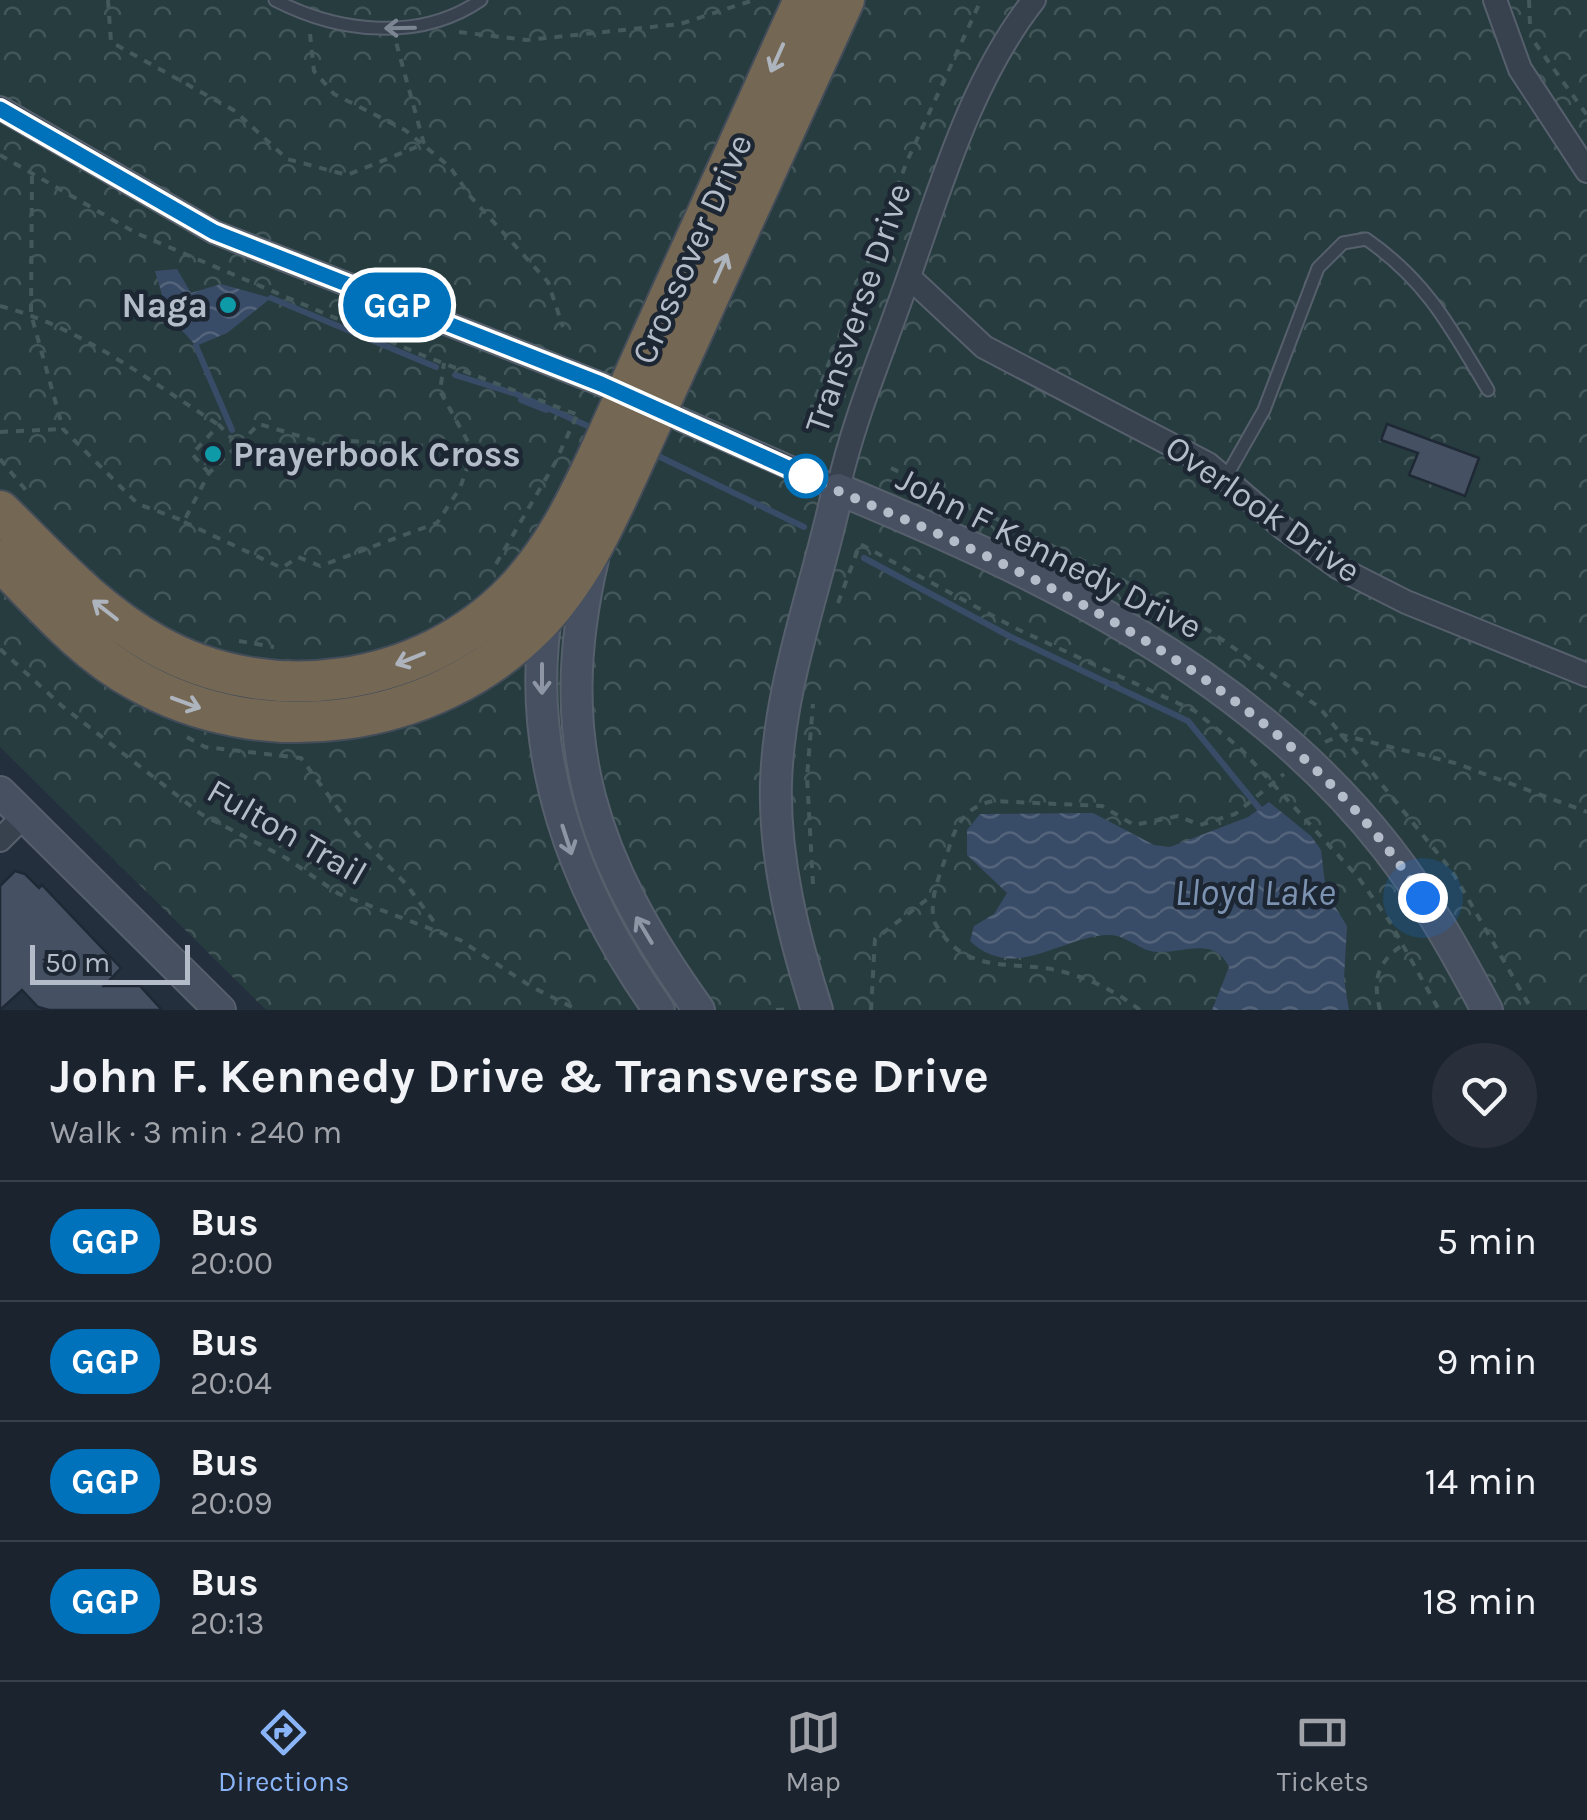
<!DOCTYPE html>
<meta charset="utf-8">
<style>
body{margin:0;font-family:Karla,sans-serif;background:#282f3a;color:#f1f3f6;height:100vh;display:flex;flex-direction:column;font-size:38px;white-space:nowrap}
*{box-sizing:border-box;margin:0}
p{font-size:32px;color:#a0a4aa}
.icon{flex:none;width:55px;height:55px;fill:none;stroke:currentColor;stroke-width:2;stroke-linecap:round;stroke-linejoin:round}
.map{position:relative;height:1010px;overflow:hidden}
.panel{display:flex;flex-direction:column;background:#1b232e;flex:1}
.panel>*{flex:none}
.badge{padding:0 20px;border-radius:32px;font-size:35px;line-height:65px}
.scale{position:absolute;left:30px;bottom:25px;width:160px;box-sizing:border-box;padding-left:10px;border:5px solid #b4bcc9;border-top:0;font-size:28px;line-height:35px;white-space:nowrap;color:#b4bcc9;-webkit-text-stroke:8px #1d2633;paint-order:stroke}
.you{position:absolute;width:50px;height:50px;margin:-25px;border:8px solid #fff;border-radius:50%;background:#1a73e8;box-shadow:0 0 0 15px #1a73e833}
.map>.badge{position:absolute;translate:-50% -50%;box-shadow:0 0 0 5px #fff}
.round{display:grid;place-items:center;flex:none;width:105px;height:105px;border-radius:52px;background:#282f3a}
.overview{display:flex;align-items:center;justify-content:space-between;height:170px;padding:0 50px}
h1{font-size:48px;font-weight:700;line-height:75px}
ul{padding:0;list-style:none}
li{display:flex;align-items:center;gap:30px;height:120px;padding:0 50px;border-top:2px solid #39404a}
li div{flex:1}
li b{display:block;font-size:38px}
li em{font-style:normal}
li .badge{min-width:110px;font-weight:700;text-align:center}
.menu{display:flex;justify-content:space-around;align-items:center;height:140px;border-top:2px solid #39404a;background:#1b232e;font-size:28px;color:#a0a4aa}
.menu a{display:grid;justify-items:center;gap:5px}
.menu .current{color:#8ab4f8}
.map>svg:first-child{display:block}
.forest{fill:url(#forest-crowns)}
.water{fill:url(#water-waves)}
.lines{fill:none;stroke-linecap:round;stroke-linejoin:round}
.stream{stroke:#394c67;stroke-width:6}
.building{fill:#455162;stroke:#1f2835;stroke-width:2.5}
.lane-casing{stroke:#565f6c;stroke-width:15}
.street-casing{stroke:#565f6c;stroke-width:26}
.secondary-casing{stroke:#565f6c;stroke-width:34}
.highway-casing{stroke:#434c59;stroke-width:44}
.path{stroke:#44595c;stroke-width:4;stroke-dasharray:8 8;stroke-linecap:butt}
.lane{stroke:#38414e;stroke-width:11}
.street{stroke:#38414e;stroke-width:22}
.secondary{stroke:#465061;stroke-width:30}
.highway{stroke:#746855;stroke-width:40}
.highway-bridge-casing{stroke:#434c59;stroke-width:44;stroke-linecap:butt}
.highway-bridge{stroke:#746855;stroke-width:40}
.oneway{stroke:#7c8592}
.oneway2{stroke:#aeb4bd}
.oneway3{stroke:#8e96a5}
.line-casing{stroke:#fff;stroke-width:22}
.line{stroke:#0072bc;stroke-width:15}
.walk{stroke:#b4bcc9;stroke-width:10;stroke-dasharray:0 18}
.culture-dot{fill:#0f9aa8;stroke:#1d2633;stroke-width:4}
.stop-dot{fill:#fff;stroke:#0072bc;stroke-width:5}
.labels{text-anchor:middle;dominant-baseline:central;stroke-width:9;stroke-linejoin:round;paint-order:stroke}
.street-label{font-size:35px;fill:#b4bcc9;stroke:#1d2633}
.poi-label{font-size:35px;font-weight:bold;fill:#b4bcc9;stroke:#1d2633;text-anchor:end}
.water-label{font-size:38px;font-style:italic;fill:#7c92b1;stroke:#1d2633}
</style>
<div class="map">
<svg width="1587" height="1010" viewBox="0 0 1587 1010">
<defs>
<pattern id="forest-crowns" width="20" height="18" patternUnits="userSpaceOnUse" patternTransform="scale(2.5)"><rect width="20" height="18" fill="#263c3f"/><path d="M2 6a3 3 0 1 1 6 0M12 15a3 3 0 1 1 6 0" fill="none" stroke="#435659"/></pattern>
<pattern id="water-waves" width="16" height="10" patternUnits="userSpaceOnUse" patternTransform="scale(2.5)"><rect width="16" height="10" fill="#394c67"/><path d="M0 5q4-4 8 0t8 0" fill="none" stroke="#53647b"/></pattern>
</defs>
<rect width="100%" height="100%" fill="#242f3e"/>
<path class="forest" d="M0 0H1587V1010H266L0 747Z"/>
<g class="water">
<path d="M177 269 191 293 221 284 271 298 227 333 196 346 168 315 155 271Z"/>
<path d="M1269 802 1311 836 1321 850 1326 892 1347 926 1344 979 1349 1010H1212L1229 967C1215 937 1186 952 1160 952 1141 953 1128 935 1109 935 1060 936 1015 983 970 941L974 926 994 914 1007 893 967 855V830L980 814 1093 813 1154 845 1170 847 1248 817Z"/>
</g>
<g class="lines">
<g class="stream">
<path d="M271 298 436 367"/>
<path d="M196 346 232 430"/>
<path d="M455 375 516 394 597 430"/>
<path d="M521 400 546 410"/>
<path d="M650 452 804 527"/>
<path d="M864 558 1011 637 1188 721 1259 808"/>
</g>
</g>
<g class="building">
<path d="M1387 424 1479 458 1465 496 1409 475 1418 453 1381 440Z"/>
<path d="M15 871 25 874 39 888 42 885 121 968 104 986H140L162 1010H49L38 1007 22 990 0 1010V886Z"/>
</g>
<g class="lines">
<g class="lane-casing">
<g id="lane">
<path d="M275 0C339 33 420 42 481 0"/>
<path d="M1226 477 1264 410 1318 268 1343 243 1366 239C1427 281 1451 328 1488 390"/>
</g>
</g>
<g class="street-casing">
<g id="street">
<path d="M1495 0 1520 69 1587 171"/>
<path d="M0 108 214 232 601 384 838 489C853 422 880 358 903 293 939 194 968 84 1034 0"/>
<path d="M909 277 984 347 1208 464 1283 528 1339 568 1406 602 1587 675"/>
<path d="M0 840 24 816"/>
</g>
</g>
<g class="secondary-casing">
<g id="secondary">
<path d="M593 559C550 742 593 862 699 1010"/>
<path d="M548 604C522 752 574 891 659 1010"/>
<path d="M0 792 220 1010"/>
<path d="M817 1010C794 938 774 860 776 783 779 683 817 587 838 489 1040 573 1249 671 1387 848 1427 899 1457 954 1487 1010"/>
</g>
</g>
<g class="highway-casing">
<g id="highway">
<path d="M649 343 804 0"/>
<path d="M681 357 844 0"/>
<path d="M0 511C49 559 95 611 156 645 270 709 422 687 514 592 554 550 577 501 601 450"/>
<path d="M0 560C42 602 83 651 136 680 262 752 432 730 535 626 580 580 606 522 632 465"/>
</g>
</g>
<g class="path">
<path d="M108 0 111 42 235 111 287 159 347 175 424 144 396 42"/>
<path d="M1529 0 1530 25"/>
<path d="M459 32 527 40 680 24 754 0"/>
<path d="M310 34 314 71 334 94 405 130 450 167 470 196 548 282 563 327"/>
<path d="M1535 43 1587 115"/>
<path d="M0 155 136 233 422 355 578 415"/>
<path d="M32 176 31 314 63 429 138 504 184 521 209 473 238 445 219 425 192 454 209 473"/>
<path d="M0 306C79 326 151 382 219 425"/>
<path d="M804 427 908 159 981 0"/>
<path d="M0 432 63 429"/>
<path d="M238 445 259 424 356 453 351 441 472 449"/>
<path d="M0 459 29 494"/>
<path d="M891 468 1121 579 1208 630 1319 707 1452 871 1532 1010"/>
<path d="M184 522 282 568 298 557 320 566 437 523 460 488 473 451 440 391 444 363"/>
<path d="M496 564 555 463 577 415"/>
<path d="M838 603 860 544 1017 629 1195 711 1241 749 1358 877 1390 922 1439 1010"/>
<path d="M239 641 274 647"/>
<path d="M0 649 62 706 201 814 286 858 339 894 460 940 532 987 578 1010"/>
<path d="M187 737 205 747 301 758 356 833 406 884 438 927"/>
<path d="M1325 742 1342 735 1455 763 1587 812"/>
<path d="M813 884 807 777 813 704"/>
<path d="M776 1010 792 1009"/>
<path d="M871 1010 875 939 934 894"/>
<path d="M1140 1010C1117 992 1093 980 1064 972 1022 960 972 975 943 935 939 929 933 923 933 915 931 892 942 869 949 848 956 823 968 805 994 801L1102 806 1134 825 1178 816 1200 825 1235 814 1284 774"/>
<path d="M1380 1010C1373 981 1376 964 1401 946"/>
</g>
<use href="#lane" class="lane"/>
<use href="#street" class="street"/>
<use href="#secondary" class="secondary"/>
<use href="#highway" class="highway"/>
<g class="highway-bridge-casing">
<g id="highway-bridge">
<path d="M601 450 649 343"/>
<path d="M632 465 681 357"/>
</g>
</g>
<use href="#highway-bridge" class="highway-bridge"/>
</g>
<defs><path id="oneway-shaft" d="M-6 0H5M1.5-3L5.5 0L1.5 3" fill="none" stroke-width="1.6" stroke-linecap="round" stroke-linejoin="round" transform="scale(2.5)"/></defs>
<use class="oneway" href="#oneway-shaft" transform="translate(400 28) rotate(179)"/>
<g class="oneway2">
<use href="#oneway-shaft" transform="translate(777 58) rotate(114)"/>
<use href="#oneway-shaft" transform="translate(721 268) rotate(-66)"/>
<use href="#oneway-shaft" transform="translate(105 610) rotate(-142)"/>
<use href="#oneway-shaft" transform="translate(410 659) rotate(158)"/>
<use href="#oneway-shaft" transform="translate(186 703) rotate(20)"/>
</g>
<g class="oneway3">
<use href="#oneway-shaft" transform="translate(542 679) rotate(90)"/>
<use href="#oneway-shaft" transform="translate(567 840) rotate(72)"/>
<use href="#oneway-shaft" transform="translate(644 930) rotate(-121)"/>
</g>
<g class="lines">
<g class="line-casing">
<path id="line" d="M0 109 214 232 601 384 806 476"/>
</g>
<use href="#line" class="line"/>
<path class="walk" d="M806 476C851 498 899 516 945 537 1131 621 1309 724 1423 898"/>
</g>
<g class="culture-dot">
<circle cx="228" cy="305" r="10"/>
<circle cx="213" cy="454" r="10"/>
</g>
<circle class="stop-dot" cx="806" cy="476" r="20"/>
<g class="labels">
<g class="street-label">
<text transform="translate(692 249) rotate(-66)">Crossover Drive</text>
<text transform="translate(858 308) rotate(-71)">Transverse Drive</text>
<text transform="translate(1263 509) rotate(35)">Overlook Drive</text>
<text transform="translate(1049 553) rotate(27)">John F Kennedy Drive</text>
<text transform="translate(287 832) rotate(30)">Fulton Trail</text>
</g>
<g class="poi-label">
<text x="208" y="305">Naga</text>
<text x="233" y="454" text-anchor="start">Prayerbook Cross</text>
</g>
<g class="water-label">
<text x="1255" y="892">Lloyd Lake</text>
</g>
</g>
</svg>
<div class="scale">50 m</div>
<div class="you" style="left:1423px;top:898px"></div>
<b class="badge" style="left:397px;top:305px;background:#0072bc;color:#fff">GGP</b>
</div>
<section class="panel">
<div class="overview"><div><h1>John F. Kennedy Drive &amp; Transverse Drive</h1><p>Walk · 3 min · 240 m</p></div><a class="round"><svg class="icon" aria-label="heart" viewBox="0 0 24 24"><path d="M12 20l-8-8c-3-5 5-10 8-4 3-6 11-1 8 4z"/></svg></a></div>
<ul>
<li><span class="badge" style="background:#0072bc;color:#fff">GGP</span><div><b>Bus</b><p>20:00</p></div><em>5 min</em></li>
<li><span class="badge" style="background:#0072bc;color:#fff">GGP</span><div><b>Bus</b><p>20:04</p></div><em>9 min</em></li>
<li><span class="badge" style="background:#0072bc;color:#fff">GGP</span><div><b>Bus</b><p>20:09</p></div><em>14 min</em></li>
<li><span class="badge" style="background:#0072bc;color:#fff">GGP</span><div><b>Bus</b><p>20:13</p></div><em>18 min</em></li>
</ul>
</section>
<nav class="menu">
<a class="current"><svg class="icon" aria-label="directions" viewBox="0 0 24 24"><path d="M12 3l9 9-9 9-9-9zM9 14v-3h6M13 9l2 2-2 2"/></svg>Directions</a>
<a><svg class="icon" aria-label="map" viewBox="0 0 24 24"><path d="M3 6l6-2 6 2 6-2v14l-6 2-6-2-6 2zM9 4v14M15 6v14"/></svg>Map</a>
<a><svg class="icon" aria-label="tickets" viewBox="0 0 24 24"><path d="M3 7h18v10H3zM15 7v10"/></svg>Tickets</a>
</nav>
